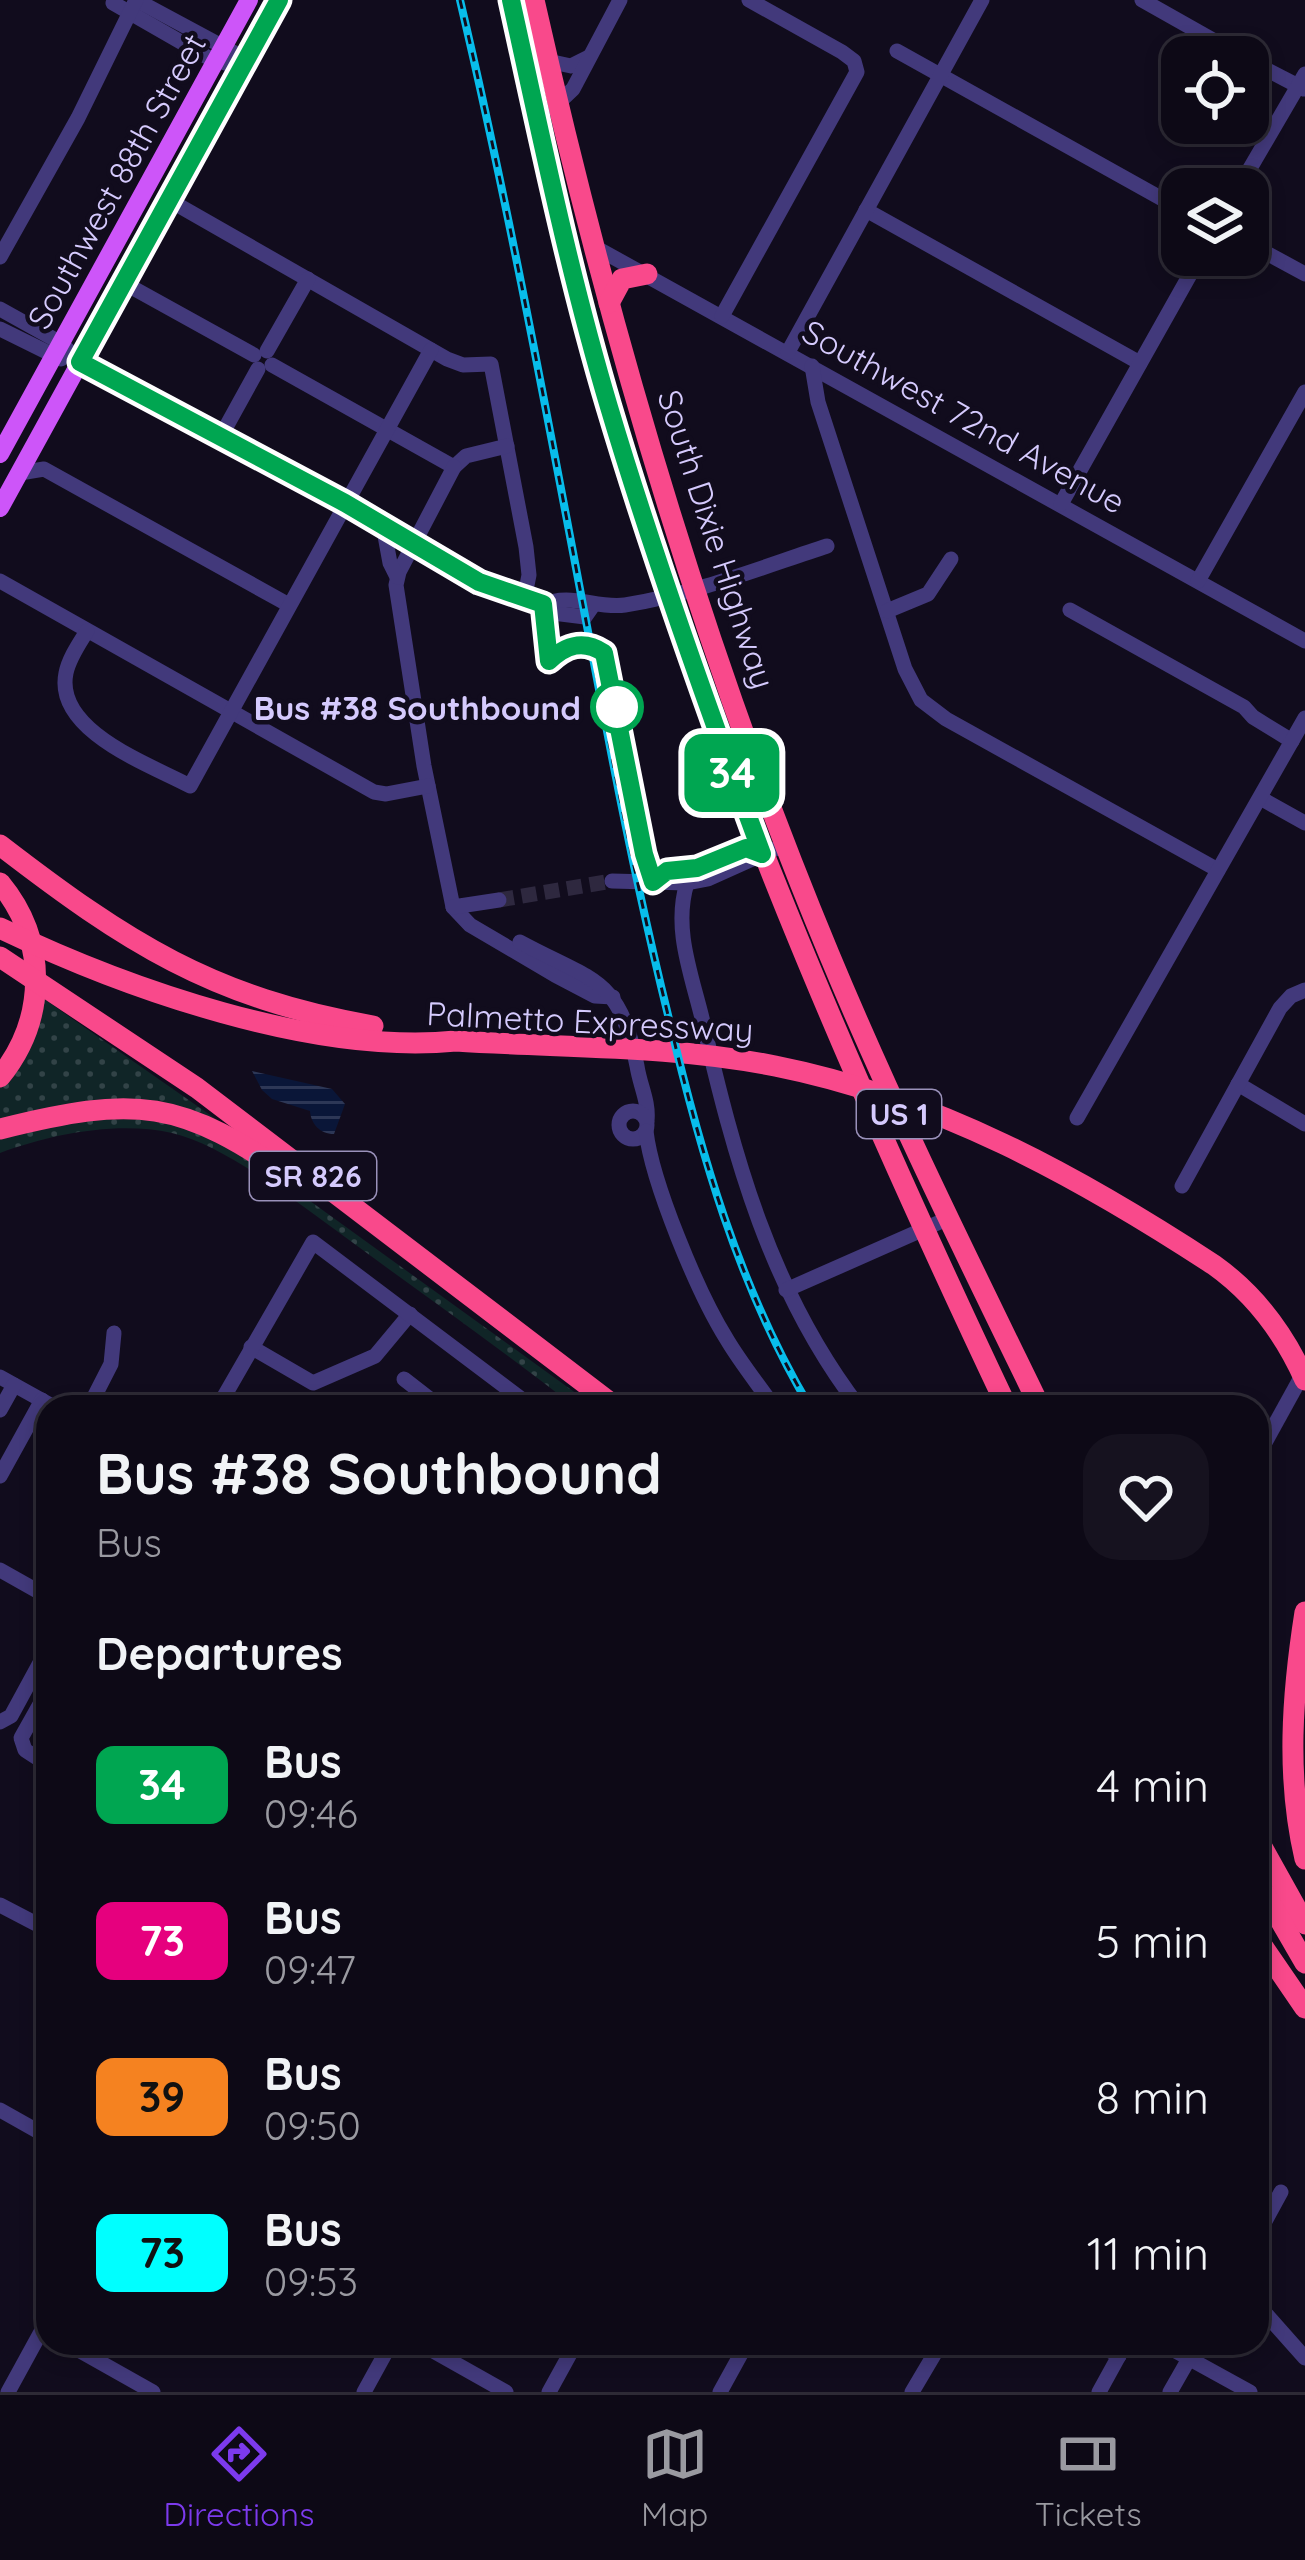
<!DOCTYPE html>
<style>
body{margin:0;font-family:Quicksand,sans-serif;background:#16121f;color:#f1f3f6;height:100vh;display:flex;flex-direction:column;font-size:45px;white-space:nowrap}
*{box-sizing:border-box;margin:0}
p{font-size:39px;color:#9a9aa1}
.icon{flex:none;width:66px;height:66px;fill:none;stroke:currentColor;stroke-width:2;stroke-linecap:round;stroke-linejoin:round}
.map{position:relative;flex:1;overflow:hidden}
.side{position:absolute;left:36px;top:1395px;width:1233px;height:960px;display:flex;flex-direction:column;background:#0d0916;border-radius:36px;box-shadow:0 6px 18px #0003,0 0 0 3px #2d2a35}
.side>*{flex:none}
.badge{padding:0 24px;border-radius:18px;font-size:42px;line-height:78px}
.buttons{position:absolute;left:1161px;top:36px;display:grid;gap:24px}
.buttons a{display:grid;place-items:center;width:108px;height:108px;border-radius:24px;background:#0d0916;box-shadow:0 6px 18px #0003,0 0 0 3px #2d2a35;font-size:60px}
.map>.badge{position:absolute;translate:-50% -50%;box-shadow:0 0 0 6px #fff}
h2{padding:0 60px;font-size:45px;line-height:108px}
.round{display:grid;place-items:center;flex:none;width:126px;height:126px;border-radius:36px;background:#16121f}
.headline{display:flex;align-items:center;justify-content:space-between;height:204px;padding:0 60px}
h1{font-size:57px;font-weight:700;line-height:90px}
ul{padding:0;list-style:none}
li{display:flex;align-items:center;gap:36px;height:156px;padding:0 60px}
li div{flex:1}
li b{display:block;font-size:45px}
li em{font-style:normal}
li .badge{min-width:132px;font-weight:700;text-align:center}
.menu{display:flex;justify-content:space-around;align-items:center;height:168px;border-top:3px solid #2d2a35;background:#0d0916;font-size:33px;color:#9a9aa1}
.menu a{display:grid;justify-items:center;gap:6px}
.menu .current{color:#7c3aed}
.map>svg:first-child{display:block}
.grass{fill:url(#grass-dots)}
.water{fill:url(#water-rules)}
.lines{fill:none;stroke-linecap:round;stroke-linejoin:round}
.minor-tunnel{stroke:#2e283f;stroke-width:15;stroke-dasharray:15 8;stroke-linecap:butt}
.minor{stroke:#42397b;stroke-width:15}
.major{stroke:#cd55f9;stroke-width:18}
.highway{stroke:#f9498b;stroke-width:21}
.rail-casing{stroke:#08bdeb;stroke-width:8}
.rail{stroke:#110c1d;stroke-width:3;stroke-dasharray:9;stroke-linecap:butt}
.line-casing{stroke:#fff;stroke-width:27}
.line{stroke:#00a651;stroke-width:18}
.stop-dot{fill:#fff;stroke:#00a651;stroke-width:6}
.labels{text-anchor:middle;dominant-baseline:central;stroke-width:9;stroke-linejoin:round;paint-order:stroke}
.shield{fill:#110c1d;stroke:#9a91ba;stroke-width:3}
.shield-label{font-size:30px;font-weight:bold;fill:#d5cafd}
.street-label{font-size:33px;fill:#d5cafd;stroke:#110c1d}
.stop-label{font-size:33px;font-weight:bold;fill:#d5cafd;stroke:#110c1d;text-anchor:end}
</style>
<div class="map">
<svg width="1305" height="2392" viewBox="0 0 1305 2392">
<defs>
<pattern id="grass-dots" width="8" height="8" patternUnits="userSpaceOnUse" patternTransform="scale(3)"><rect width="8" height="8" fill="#102527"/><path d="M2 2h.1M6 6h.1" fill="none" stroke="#324347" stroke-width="1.8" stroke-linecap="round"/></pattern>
<pattern id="water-rules" width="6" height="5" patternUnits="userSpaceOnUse" patternTransform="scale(3)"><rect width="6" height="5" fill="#0a1638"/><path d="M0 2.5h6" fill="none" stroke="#2d3756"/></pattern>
</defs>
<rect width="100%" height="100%" fill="#110c1d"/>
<g class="grass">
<path d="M44 999 223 1124 121 1099 74 1104 0 1121V1087Z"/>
<path d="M78 1118H156L218 1140 281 1180 595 1407H575C500 1348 422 1294 345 1237 299 1204 227 1146 172 1133 117 1121 52 1134 0 1153V1138Z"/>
</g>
<path class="water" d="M252 1071 332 1089 345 1104 334 1134C320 1134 311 1124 310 1111L272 1099 262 1090Z"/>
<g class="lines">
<path class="minor-tunnel" d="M499 900 612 881"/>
<g class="minor">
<path d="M136 0 246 59"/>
<path d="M1142 0 1243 57"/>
<path d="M113 3 207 57 241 68"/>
<path d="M897 51 1182 210"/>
<path d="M1248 60 1304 89"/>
<path d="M548 61 571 66 589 57"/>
<path d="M553 108 573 89 620 0"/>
<path d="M1238 189 1305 74"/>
<path d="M169 200 447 359 463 365 491 364 526 547 529 575 524 600"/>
<path d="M866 210 1140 363"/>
<path d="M1248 243 1305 274"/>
<path d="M593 246 1305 641"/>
<path d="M0 257 78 118 136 0"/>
<path d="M124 283 254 355"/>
<path d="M0 309 61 343 80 362 345 503 479 582 543 605 553 613 585 617 592 607"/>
<path d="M722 316 857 72 854 61 842 52 749 0"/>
<path d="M0 329 61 359"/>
<path d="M267 351 308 279"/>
<path d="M788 352 982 0"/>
<path d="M272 365 454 467 466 456 507 446"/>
<path d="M812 366 818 402 905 669 921 700 946 719 1218 870"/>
<path d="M221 436 258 369"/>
<path d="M454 467 399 572 396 585 424 766 453 907 470 925 555 975 595 996 613 997"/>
<path d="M20 473 44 469 289 605"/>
<path d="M1061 504 1201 255"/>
<path d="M383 525 390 563 397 577"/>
<path d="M0 581 374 792 386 794 428 786"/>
<path d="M1198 581 1305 392"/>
<path d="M543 605C570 592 596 609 625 605 694 594 760 568 827 546"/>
<path d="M1070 610 1244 707 1253 717 1292 741"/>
<path d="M887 611 928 594 951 559"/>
<path d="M87 631C79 644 69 658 66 673 54 731 151 765 190 786L431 350"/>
<path d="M1262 799 1305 823"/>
<path d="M612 881 687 883 708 879 786 844"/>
<path d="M653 882 667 871 697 867 746 848 762 854"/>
<path d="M687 883C673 928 691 973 702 1018 734 1157 770 1291 859 1407"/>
<path d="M453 907 499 900"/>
<path d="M520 942C594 982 619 976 637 1066 640 1086 649 1101 647 1121"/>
<path d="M1238 1084 1305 1124"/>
<circle cx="633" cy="1125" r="14"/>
<path d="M1077 1118 1305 718"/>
<path d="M646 1131C652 1183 698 1293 726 1338 740 1362 758 1384 774 1407"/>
<path d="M1182 1186 1280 1008 1291 996 1305 990"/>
<path d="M786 1290 949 1218"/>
<path d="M251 1347 313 1383 375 1356 410 1314"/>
<path d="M0 1377 54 1407"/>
<path d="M404 1379 440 1407"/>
<path d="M89 1407 111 1364 114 1333"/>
<path d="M218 1407 313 1242 532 1407"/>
<path d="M0 1410 14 1385"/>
<path d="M1257 1457 1305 1370"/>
<path d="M0 1476 42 1400"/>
<path d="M0 1570 48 1597"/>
<path d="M48 1690 21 1738 25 1750 48 1765"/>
<path d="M0 1722 11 1716 48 1648"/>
<path d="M0 1905 48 1930"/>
<path d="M0 2110 48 2137"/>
<path d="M1257 2236 1281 2192"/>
<path d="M1257 2304 1305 2358"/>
<path d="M66 2343 153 2392"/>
<path d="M419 2343 506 2392"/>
<path d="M1096 2343 1119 2356"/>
<path d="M1161 2343 1250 2392"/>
<path d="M8 2392 48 2319"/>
<path d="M364 2392 391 2343"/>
<path d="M549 2392 576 2343"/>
<path d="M720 2392 747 2343"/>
<path d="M912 2392 941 2343"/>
<path d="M1099 2392 1126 2343"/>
<path d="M1170 2392 1198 2343"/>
</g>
<g class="major">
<path d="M0 454 249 0"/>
<path d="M0 508 279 0"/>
</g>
<g class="highway">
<path d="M511 0C542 136 568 272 608 406 712 755 851 1078 1007 1407"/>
<path d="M534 0C607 324 701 647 829 954 893 1108 967 1257 1040 1407"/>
<path d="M609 303 622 279 647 274"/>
<path d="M0 845C126 942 212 998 373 1026"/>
<path d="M0 883C48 941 47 1019 0 1077"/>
<path d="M0 928C127 989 314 1055 456 1041 562 1048 671 1045 775 1066 936 1098 1078 1176 1214 1265 1256 1295 1284 1333 1305 1380"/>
<path d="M0 957 197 1088 616 1407"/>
<path d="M0 1129C136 1095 180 1098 297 1181"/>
<path d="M1305 1612C1292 1695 1286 1777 1305 1859"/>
<path d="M1257 1838 1305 1924"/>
<path d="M1257 1880 1305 1963"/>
<path d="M1257 1938 1305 2008"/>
</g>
<g class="rail-casing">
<path id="rail" d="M460 0C517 242 560 487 607 731 625 826 645 921 668 1015 700 1151 738 1286 810 1407"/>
</g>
<use href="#rail" class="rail"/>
</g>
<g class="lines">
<g class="line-casing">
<path id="line" d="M279 0 80 362 345 503 479 582 543 604 549 661C566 645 583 639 604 653L644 854 653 882 667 871 697 868 746 848 762 854C707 706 654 558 609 407 569 273 541 136 511 0"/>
</g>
<use href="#line" class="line"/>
</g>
<circle class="stop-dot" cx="617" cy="707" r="24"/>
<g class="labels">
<g class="shield">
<rect x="857" y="1090" width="84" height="48" rx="9"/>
<rect x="250" y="1152" width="126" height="48" rx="9"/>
</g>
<g class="shield-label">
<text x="899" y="1114">US 1</text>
<text x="313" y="1176">SR 826</text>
</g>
<g class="street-label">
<text transform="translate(116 181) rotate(-61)">Southwest 88th Street</text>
<text transform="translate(964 416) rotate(29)">Southwest 72nd Avenue</text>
<text transform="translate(717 539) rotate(72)">South Dixie Highway</text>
<text transform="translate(590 1021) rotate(3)">Palmetto Expressway</text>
</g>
<g class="stop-label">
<text x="581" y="707">Bus #38 Southbound</text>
</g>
</g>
</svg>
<div class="buttons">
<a><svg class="icon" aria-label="locate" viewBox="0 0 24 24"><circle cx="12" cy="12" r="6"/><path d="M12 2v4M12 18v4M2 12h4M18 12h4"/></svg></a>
<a><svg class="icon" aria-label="layers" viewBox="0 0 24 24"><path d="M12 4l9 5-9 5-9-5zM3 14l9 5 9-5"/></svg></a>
</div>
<b class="badge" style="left:732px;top:773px;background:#00a651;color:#fff">34</b>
<section class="side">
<div class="headline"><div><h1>Bus #38 Southbound</h1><p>Bus</p></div><a class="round"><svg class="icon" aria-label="heart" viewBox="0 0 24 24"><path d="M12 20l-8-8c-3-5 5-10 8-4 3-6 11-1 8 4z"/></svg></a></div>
<h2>Departures</h2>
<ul>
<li><span class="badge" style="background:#00a651;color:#fff">34</span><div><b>Bus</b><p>09:46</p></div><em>4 min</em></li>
<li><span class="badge" style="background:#e6007e;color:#fff">73</span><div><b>Bus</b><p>09:47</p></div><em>5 min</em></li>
<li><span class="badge" style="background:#f58220;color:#111">39</span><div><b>Bus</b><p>09:50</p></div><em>8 min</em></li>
<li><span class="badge" style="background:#0ff;color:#111">73</span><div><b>Bus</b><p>09:53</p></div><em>11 min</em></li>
</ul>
</section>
</div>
<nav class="menu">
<a class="current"><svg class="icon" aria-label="directions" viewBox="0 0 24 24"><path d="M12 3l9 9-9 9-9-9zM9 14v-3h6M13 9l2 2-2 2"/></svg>Directions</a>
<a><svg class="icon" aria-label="map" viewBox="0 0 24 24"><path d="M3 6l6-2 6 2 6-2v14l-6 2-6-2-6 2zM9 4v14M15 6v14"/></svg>Map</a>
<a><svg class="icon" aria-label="tickets" viewBox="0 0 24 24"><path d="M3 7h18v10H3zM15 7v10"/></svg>Tickets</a>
</nav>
